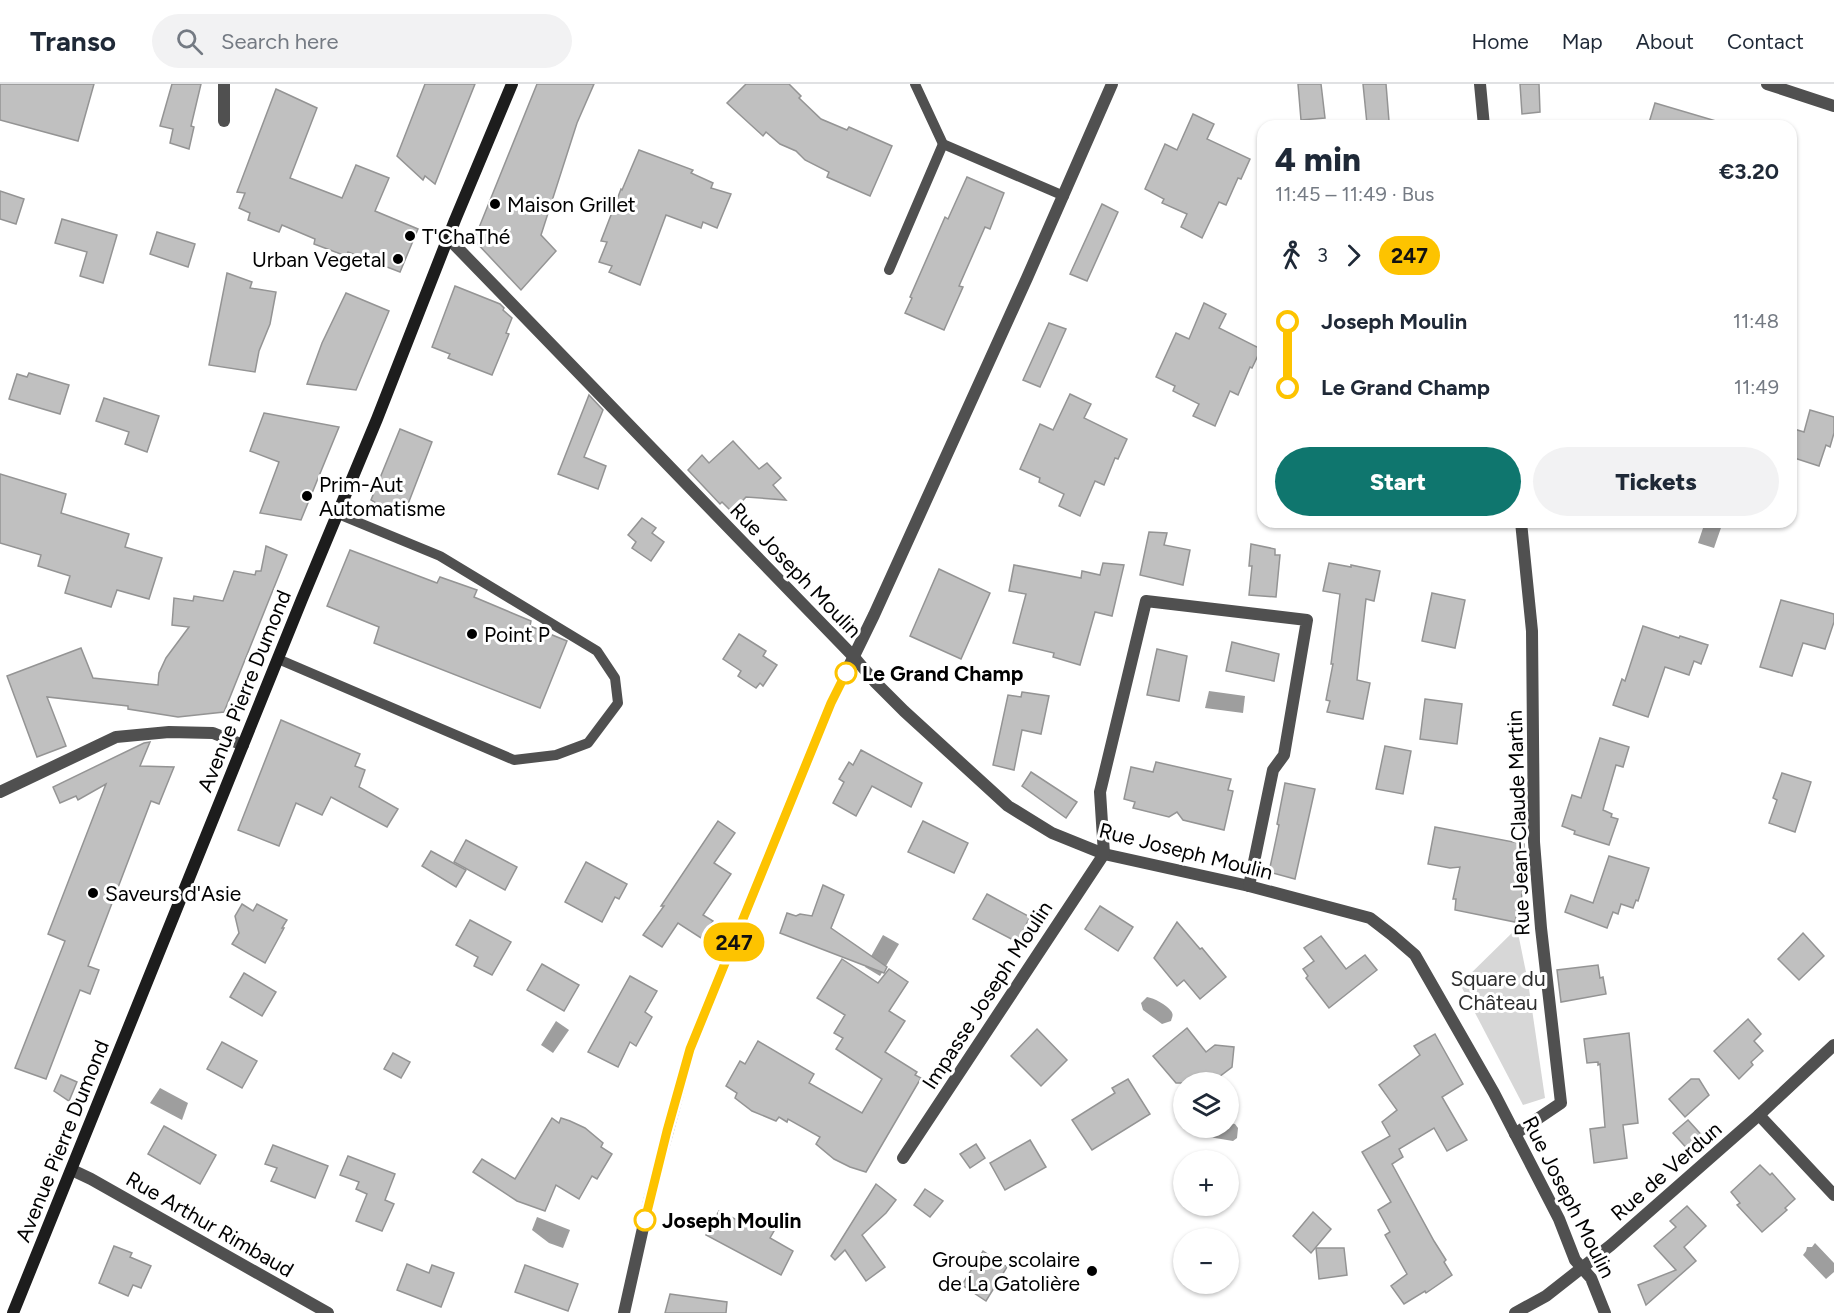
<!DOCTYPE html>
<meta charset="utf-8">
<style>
body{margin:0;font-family:Figtree,sans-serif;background:#f2f2f3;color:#1f2937;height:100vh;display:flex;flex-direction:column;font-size:22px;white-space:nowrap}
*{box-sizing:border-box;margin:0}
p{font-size:20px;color:#747a83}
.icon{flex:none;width:33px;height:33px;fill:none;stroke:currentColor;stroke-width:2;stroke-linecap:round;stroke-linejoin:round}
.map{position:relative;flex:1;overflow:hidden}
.panel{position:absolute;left:1257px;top:36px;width:540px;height:408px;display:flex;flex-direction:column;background:#fff;border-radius:18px;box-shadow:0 2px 4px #0004}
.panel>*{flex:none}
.badge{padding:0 12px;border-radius:20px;font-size:21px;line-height:39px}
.controls{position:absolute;left:1173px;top:988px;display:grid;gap:12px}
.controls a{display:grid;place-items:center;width:66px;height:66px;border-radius:50%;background:#fff;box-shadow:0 2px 4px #0004;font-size:30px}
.map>.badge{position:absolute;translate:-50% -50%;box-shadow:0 0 0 3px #fff}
.legs{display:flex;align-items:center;gap:9px;height:66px;padding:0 18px;font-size:20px}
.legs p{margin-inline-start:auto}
.summary{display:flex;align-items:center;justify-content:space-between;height:102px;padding:0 18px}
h1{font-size:33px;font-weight:800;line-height:45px}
.button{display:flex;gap:12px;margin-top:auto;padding:12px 18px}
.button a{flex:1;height:69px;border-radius:36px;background:#0f766e;color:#fff;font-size:24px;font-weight:800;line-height:69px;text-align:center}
.button a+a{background:#f2f2f3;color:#1f2937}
ul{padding:0 18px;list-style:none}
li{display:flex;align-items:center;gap:21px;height:66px;font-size:22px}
li i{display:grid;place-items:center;width:9px;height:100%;margin:0 8px;background:currentColor}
li i::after{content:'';width:15px;height:15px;margin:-8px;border:4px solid;border-radius:50%;background:#fff}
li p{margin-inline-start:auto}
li:first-child i{background:linear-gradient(#0000 50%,currentColor 0)}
li:last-child i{background:linear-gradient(currentColor 50%,#0000 0)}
header{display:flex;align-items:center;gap:36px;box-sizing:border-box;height:84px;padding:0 30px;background:#fff;border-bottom:2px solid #e0e1e3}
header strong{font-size:28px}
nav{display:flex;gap:33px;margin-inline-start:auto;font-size:21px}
.search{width:420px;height:54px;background:#f2f2f3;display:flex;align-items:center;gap:15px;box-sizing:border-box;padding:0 21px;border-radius:33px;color:#747a83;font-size:22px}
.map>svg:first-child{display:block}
.green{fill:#d7d7d7}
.water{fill:#9e9e9e}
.building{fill:#c0c0c0;stroke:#949494;stroke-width:1.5}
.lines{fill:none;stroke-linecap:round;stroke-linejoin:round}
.lane{stroke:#505050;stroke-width:10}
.street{stroke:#505050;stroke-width:12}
.secondary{stroke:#1d1d1d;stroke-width:12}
.line-1-casing{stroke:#fff;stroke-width:14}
.line-1{stroke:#fdc300;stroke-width:9}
.poi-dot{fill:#000;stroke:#fff;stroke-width:2}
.stop-1-dot{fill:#fff;stroke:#fdc300;stroke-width:3}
.labels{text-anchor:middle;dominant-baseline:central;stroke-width:6;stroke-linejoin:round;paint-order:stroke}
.poi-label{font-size:21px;fill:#000;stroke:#fff;text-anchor:start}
.street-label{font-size:21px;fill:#000;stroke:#fff}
.stop-label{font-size:21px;font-weight:bold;fill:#000;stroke:#fff;text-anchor:start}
.park-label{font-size:21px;fill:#2e2e2e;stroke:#fff}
</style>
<header>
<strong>Transo</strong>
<div class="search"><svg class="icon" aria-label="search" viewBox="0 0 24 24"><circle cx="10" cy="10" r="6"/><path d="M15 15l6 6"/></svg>Search here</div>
<nav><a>Home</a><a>Map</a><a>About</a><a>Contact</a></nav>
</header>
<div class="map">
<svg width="1834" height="1229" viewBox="0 0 1834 1229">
<rect width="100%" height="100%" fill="#fff"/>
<path class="green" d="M1517 844 1528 898 1545 1014 1523 1021 1460 900Z"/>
<g class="water">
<path d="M1705 438H1723L1714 464 1698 459Z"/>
<path d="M1209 607 1245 612 1243 629 1205 624Z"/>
<path d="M883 851 899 860 880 892 865 883Z"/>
<path d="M1147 913C1154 914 1167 921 1171 927 1174 931 1172 933 1171 937L1162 940 1143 926 1141 919Z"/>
<path d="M556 937 569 946 553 969 541 961Z"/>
<path d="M160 1004 188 1019 182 1036 150 1019Z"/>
<path d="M1229 1039 1235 1040 1238 1044 1237 1054 1233 1057 1209 1053 1206 1050 1207 1044H1228Z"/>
<path d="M537 1133 570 1146 563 1164 549 1159 532 1146Z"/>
<path d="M1815 1159 1834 1179V1188L1826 1195 1803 1171 1806 1167 1807 1163H1812Z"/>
</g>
<g class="building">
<path d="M0 0H94L78 57 0 36Z"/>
<path d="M172 0H201L191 42 194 43 189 65 170 59 173 45 160 42Z"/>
<path d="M425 0H475L435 100 425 92 423 96 397 72Z"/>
<path d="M537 0H594L577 39 541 151 556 167 521 206 474 156Z"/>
<path d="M746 0H789L801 12 799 14 821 35 847 46 849 43 892 62 870 112 827 93 829 88 805 76 796 67 780 60 766 48 763 52 727 19Z"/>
<path d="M1298 0H1321L1325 34 1301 36Z"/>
<path d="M1363 0H1386L1389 37 1367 40Z"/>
<path d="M1520 0H1539L1540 28 1522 30Z"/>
<path d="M276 5 317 24 290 94 342 114 356 81 389 94 375 127 418 145 400 188 348 168 346 172 314 160 315 155 282 141 279 148 248 136 250 129 239 124 245 109 237 108Z"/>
<path d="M1655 19 1716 37 1715 42H1648Z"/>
<path d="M1193 30 1214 40 1207 55 1250 75 1241 95 1238 94 1226 121 1219 118 1202 154 1181 143 1187 130 1162 119 1164 115 1145 105 1165 60 1177 66Z"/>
<path d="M639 66 693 86 691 89 713 99 711 104 731 110 717 144 703 138 701 144 666 131 640 201 609 188 612 182 599 178 607 158 601 157 621 105 622 106Z"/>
<path d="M967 93 1004 109 990 145 985 143 959 202 963 203 944 246 905 229 912 214 910 213 945 133 948 135Z"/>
<path d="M0 107 24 115 16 140 0 135Z"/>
<path d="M1102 120 1118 128 1087 197 1070 190Z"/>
<path d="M62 135 117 151 103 199 80 192 87 168 55 159Z"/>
<path d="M157 148 195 160 188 183 150 170Z"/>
<path d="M227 189 252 198 250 204 276 208 270 240 259 267 255 288 209 281Z"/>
<path d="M455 202 500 220 504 224 503 226 512 234 506 249 509 250 492 291 448 274 450 270 432 263Z"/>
<path d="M346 209 389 227 356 306 307 300 322 259Z"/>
<path d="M1204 219 1226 230 1219 244 1261 265 1252 284 1250 283 1238 311 1230 307 1215 342 1193 332 1199 320 1173 307 1175 302 1156 293 1176 249 1189 255Z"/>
<path d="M1049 239 1066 245 1040 303 1023 296Z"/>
<path d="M29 289 69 301 60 330 9 315 17 290 27 293Z"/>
<path d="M1070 310 1091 320 1084 334 1127 355 1118 375 1115 374 1104 401 1095 397 1080 432 1059 422 1064 410 1039 398 1040 394 1020 385 1040 340 1053 346Z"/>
<path d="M589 311 603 326 584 373 606 382 598 405 558 390Z"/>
<path d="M104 314 159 332 147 368 125 360 129 348 96 337Z"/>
<path d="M1810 326 1834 333V349L1830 363 1826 361 1819 382 1791 373V344L1804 348Z"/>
<path d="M264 329 339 343 301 436 260 429 279 378 250 367Z"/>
<path d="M400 345 432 358 403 433 397 430 396 431 371 416Z"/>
<path d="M733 357 759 385 767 379 781 394 773 401 786 416 746 413 732 428 722 418 720 420 688 386 702 371 709 379Z"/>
<path d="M0 390 66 410 61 429 129 450 125 463 162 474 149 515 117 506 111 523 65 509 70 492 38 482 41 471 0 459Z"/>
<path d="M642 434 656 444 652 449 664 458 651 477 632 464 636 458 628 451Z"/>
<path d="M1149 448 1167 449 1164 461 1190 466 1183 501 1140 491Z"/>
<path d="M1251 460 1275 465V471H1280L1276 513 1249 511 1252 482H1249Z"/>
<path d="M266 462 287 471 224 628 178 633 128 625V622L47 613 66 662 37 673 7 592 81 564 93 594 158 601 159 589 166 574 189 543 172 541 174 514 193 517 194 512 223 517 234 487 255 491 256 487H261Z"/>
<path d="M350 466 437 499 440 493 477 506 474 513 531 537 530 542 567 557 540 624 374 559 379 543 327 522Z"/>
<path d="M1103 479 1124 481 1112 532 1095 528 1080 581 1053 573 1054 569 1013 559 1026 510 1009 507 1014 481 1081 494 1082 487 1100 491Z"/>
<path d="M1329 479 1351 483V481L1380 487 1374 517 1366 515 1357 596 1370 599 1363 635 1327 628 1330 617 1326 616 1333 580H1331L1340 510 1323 507Z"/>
<path d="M939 485 990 509 961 575 910 552Z"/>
<path d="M1432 509 1465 516 1455 564 1422 557Z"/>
<path d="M1781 516 1834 530V538L1825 565 1803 559 1792 592 1760 583Z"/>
<path d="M1643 542 1679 554 1680 552 1708 561 1701 580 1694 577 1689 591 1665 583 1648 633 1613 621 1622 595 1625 597Z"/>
<path d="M739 550 766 567 763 572 777 581 763 602 760 599 756 604 738 592 741 587 723 575Z"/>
<path d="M1232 558 1279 570 1274 597 1226 587Z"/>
<path d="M1157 565 1187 572 1179 617 1147 611Z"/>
<path d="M1022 608 1049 612 1041 650 1022 646 1014 686 993 681 1008 611 1021 613Z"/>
<path d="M1425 615 1462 620 1457 660 1420 655Z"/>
<path d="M281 636 360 670 355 682 365 686 359 703 398 725 387 743 331 713 322 731 296 719 279 762 238 746Z"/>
<path d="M1600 654 1629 663 1623 683 1616 681 1604 722 1603 726 1612 730 1611 733 1618 735 1609 761 1574 750 1575 747 1562 742 1572 711 1581 714Z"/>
<path d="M150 658 140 682 174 683 159 720 151 717 88 882 99 886 90 910 80 906 46 995 15 984 65 857 48 850 106 700 78 716 76 712 60 719 53 703 144 659Z"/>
<path d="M1385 662 1411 667 1403 710 1376 705Z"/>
<path d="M861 666 922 699 911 723 872 702 856 732 833 719 844 698 839 695 849 678 853 681Z"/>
<path d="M1156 678 1231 695 1228 706 1233 707 1224 746 1183 736 1177 728 1169 733 1133 724 1135 718 1124 715 1131 683 1153 688Z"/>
<path d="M1031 688 1077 718 1066 734 1022 702Z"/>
<path d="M1782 689 1811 698 1795 748 1769 739 1777 716 1773 714Z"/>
<path d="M1285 699 1315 705 1295 795 1269 788 1279 741 1277 740Z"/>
<path d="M718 737 735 749 714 779 731 790 703 831 713 837 701 854 678 839 662 863 643 851 664 822H661Z"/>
<path d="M923 737 968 759 954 789 908 768Z"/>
<path d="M1435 743 1524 760 1521 826 1518 825 1515 838 1455 826 1456 815H1453L1460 783 1450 784 1428 780Z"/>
<path d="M466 756 517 783 505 806 454 778Z"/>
<path d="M431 767 466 786 456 803 422 782Z"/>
<path d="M1609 772 1649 784 1638 817 1636 816 1633 824 1621 820 1618 830 1613 828 1607 844 1565 828 1571 811 1593 819Z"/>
<path d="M586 778 627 800 619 815 615 813 602 838 565 818Z"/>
<path d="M823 801 844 811 831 844 887 883 884 889 780 849 787 829 796 832 800 830 812 832Z"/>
<path d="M987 810 1030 833 1017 858 973 835Z"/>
<path d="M242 820 253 827 257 820 287 836 282 844H284L265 879 232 860 239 849 235 832Z"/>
<path d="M1100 822 1133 843 1118 867 1085 845Z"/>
<path d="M470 836 511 858 492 891 474 882 478 873 456 861Z"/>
<path d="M1177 838 1200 865 1202 864 1226 893 1200 915 1184 896 1177 902 1154 874Z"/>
<path d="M1803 849 1824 872 1799 896 1778 875Z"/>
<path d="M1321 852 1346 885 1365 871 1377 886 1329 924 1306 894 1308 892 1303 885 1314 877 1304 864Z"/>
<path d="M842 875 878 899 889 885 908 898 889 927 905 937 885 968 917 988 915 991 921 994 866 1088 850 1083 834 1075 816 1060 820 1053 788 1035 787 1038 779 1033 776 1037 752 1027 735 1014 737 1009 726 1002 740 977 745 980 758 957 814 990 809 999 862 1029 882 995 836 965 843 954 834 949 845 931 817 914Z"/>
<path d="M542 880 579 901 564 927 527 906Z"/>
<path d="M1598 881 1600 894 1603 893 1606 910 1561 918 1557 886Z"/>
<path d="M244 889 276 908 262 932 230 913Z"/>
<path d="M630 892 657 907 645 928 652 933 636 962 630 958 618 983 588 968Z"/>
<path d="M1748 935 1761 950 1754 957 1763 967 1751 978 1753 981 1739 995 1714 967Z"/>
<path d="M1187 944 1206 968 1215 961 1234 963 1232 983 1211 999H1176L1153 972Z"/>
<path d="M1037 945 1067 976 1041 1002 1011 972Z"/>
<path d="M1629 949 1638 1039 1623 1041 1627 1074 1594 1079 1590 1045 1605 1043 1600 980 1598 981V978L1587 979 1584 955Z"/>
<path d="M1435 950 1463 1000 1442 1013 1467 1056 1447 1067 1434 1044 1399 1065 1403 1073 1392 1080 1434 1157 1446 1176 1444 1178 1452 1191 1426 1209 1425 1207 1404 1220 1391 1202 1407 1190 1385 1151 1390 1148 1378 1126 1391 1118 1362 1068 1390 1052 1382 1038 1397 1026 1379 1001 1420 971 1414 962Z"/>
<path d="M222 958 257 977 242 1004 207 985Z"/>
<path d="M393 969 410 978 401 994 384 985Z"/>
<path d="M61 991 77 998 69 1017 54 1007Z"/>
<path d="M1128 995 1150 1030 1092 1066 1072 1036 1115 1009 1112 1004Z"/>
<path d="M1691 995H1699L1709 1011 1685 1033 1669 1015Z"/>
<path d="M552 1034 559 1039 561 1034 570 1037 585 1044 603 1059 601 1063 612 1070 597 1095 592 1092 579 1115 556 1101 545 1127 517 1117 473 1088 482 1075 515 1095Z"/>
<path d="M1688 1036 1706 1056 1691 1069 1673 1049Z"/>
<path d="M164 1042 216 1071 200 1100 148 1070Z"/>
<path d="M1030 1056 1046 1083 1005 1106 990 1079Z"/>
<path d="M976 1060 985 1074 970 1084 960 1070Z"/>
<path d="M273 1061 328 1082 315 1114 271 1097 277 1084 265 1080Z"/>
<path d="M348 1072 395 1090 385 1116 394 1120 382 1147 356 1137 367 1110 356 1105 359 1098 340 1091Z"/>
<path d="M1760 1081 1770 1091 1772 1089 1795 1115 1785 1124 1787 1126 1762 1148 1737 1121 1740 1119 1731 1108Z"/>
<path d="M876 1100 896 1116 886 1129 862 1151 885 1183 866 1197 845 1166 835 1176 831 1172Z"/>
<path d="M925 1105 943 1117 930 1133 914 1121Z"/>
<path d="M1687 1122 1706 1142 1684 1163 1696 1177 1646 1221 1638 1201 1676 1186 1654 1162 1676 1143 1670 1137Z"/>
<path d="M719 1127 743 1139 747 1132 774 1147 770 1154 793 1167 781 1191 706 1151Z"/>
<path d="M1313 1128 1331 1145 1311 1169 1293 1152Z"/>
<path d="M114 1162 132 1169 130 1173 151 1182 141 1204 133 1201 128 1212 99 1199Z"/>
<path d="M1316 1164H1344L1347 1191 1319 1195Z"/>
<path d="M983 1167 1007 1183 986 1217 962 1201Z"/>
<path d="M407 1180 429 1189 432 1181 454 1189 441 1223 397 1206Z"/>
<path d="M525 1181 578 1200 568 1227 515 1208Z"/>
<path d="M670 1210 727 1218 726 1229H665Z"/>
</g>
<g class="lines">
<g class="lane">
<path d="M915 0 943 60 1064 112"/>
<path d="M889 186 943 60"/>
<path d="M278 575 514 676 556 671 588 659 618 619 615 594 597 567 440 472 338 430"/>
</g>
<g class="street">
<path d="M1480 0 1484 42"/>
<path d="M1767 0 1834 22"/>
<path d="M224 37V0"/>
<path d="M448 154 854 573 875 598 904 627 1008 722 1052 749 1104 770 1249 802 1370 834 1392 851 1415 871 1494 1009 1559 1135 1575 1176 1591 1194 1605 1229"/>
<path d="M0 708 116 653 169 648 213 649 243 661"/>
<path d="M1759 1031 1834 1111"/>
<path d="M1515 1050 1561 1019 1541 844 1534 758 1532 547 1521 438"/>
<path d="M903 1074 1104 770 1100 708 1146 517 1307 536 1284 671 1273 686 1249 802"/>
<path d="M72 1086 91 1095 328 1229"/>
<path d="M624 1229 649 1117 690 965 831 619 874 531 1027 194 1112 0"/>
<path d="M1515 1229 1546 1212 1611 1161 1759 1031 1834 961"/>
</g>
<path class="secondary" d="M13 1229 302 515 377 335 455 136 512 0"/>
</g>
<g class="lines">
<g class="line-1-casing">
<path id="line-1" d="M645 1136 667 1047 690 965 831 619 846 589"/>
</g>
<use href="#line-1" class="line-1"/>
</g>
<g class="poi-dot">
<circle cx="495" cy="120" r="6"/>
<circle cx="410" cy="152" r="6"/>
<circle cx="398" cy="175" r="6"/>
<circle cx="307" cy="412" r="6"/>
<circle cx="472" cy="550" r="6"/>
<circle cx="93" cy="809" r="6"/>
<circle cx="1092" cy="1187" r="6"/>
</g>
<g class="stop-1-dot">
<circle cx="846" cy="589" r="10"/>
<circle cx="645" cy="1136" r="10"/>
</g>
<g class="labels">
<g class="poi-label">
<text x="507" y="120">Maison Grillet</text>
<text x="422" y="152">T'ChaThé</text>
<text x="386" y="175" text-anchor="end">Urban Vegetal</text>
<text x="319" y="400">Prim-Aut<tspan x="319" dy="24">Automatisme</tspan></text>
<text x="484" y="550">Point P</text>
<text x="105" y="809">Saveurs d'Asie</text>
<text x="1080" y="1175" text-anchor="end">Groupe scolaire<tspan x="1080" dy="24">de La Gatolière</tspan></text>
</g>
<g class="street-label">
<text transform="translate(796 486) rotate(46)">Rue Joseph Moulin</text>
<text transform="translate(244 607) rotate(-68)">Avenue Pierre Dumond</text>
<text transform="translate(1518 739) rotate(-92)">Rue Jean-Claude Martin</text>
<text transform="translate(1186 767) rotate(14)">Rue Joseph Moulin</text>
<text transform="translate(987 911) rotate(-57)">Impasse Joseph Moulin</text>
<text transform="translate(62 1057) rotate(-68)">Avenue Pierre Dumond</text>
<text transform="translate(1666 1087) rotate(-41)">Rue de Verdun</text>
<text transform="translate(1569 1113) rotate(63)">Rue Joseph Moulin</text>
<text transform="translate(210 1140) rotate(30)">Rue Arthur Rimbaud</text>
</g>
<g class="stop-label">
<text x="862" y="589">Le Grand Champ</text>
<text x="662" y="1136">Joseph Moulin</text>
</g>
<g class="park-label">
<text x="1498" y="894">Square du<tspan x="1498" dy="24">Château</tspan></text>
</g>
</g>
</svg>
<div class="controls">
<a><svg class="icon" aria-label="layers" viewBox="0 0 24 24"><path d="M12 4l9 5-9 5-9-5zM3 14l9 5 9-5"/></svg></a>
<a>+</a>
<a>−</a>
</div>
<b class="badge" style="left:734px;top:858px;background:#fdc300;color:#111">247</b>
<section class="panel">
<div class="summary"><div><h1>4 min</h1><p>11:45 – 11:49 · Bus</p></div><b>€3.20</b></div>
<div class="legs"><svg class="icon" aria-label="walk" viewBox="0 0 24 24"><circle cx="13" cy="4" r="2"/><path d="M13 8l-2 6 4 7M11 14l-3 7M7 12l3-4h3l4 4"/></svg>3<svg class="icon" aria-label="forward" viewBox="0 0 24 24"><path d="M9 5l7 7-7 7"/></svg><b class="badge" style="background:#fdc300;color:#111">247</b></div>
<ul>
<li><i style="color:#fdc300"></i><b>Joseph Moulin</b><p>11:48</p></li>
<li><i style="color:#fdc300"></i><b>Le Grand Champ</b><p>11:49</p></li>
</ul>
<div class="button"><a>Start</a><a>Tickets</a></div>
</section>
</div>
